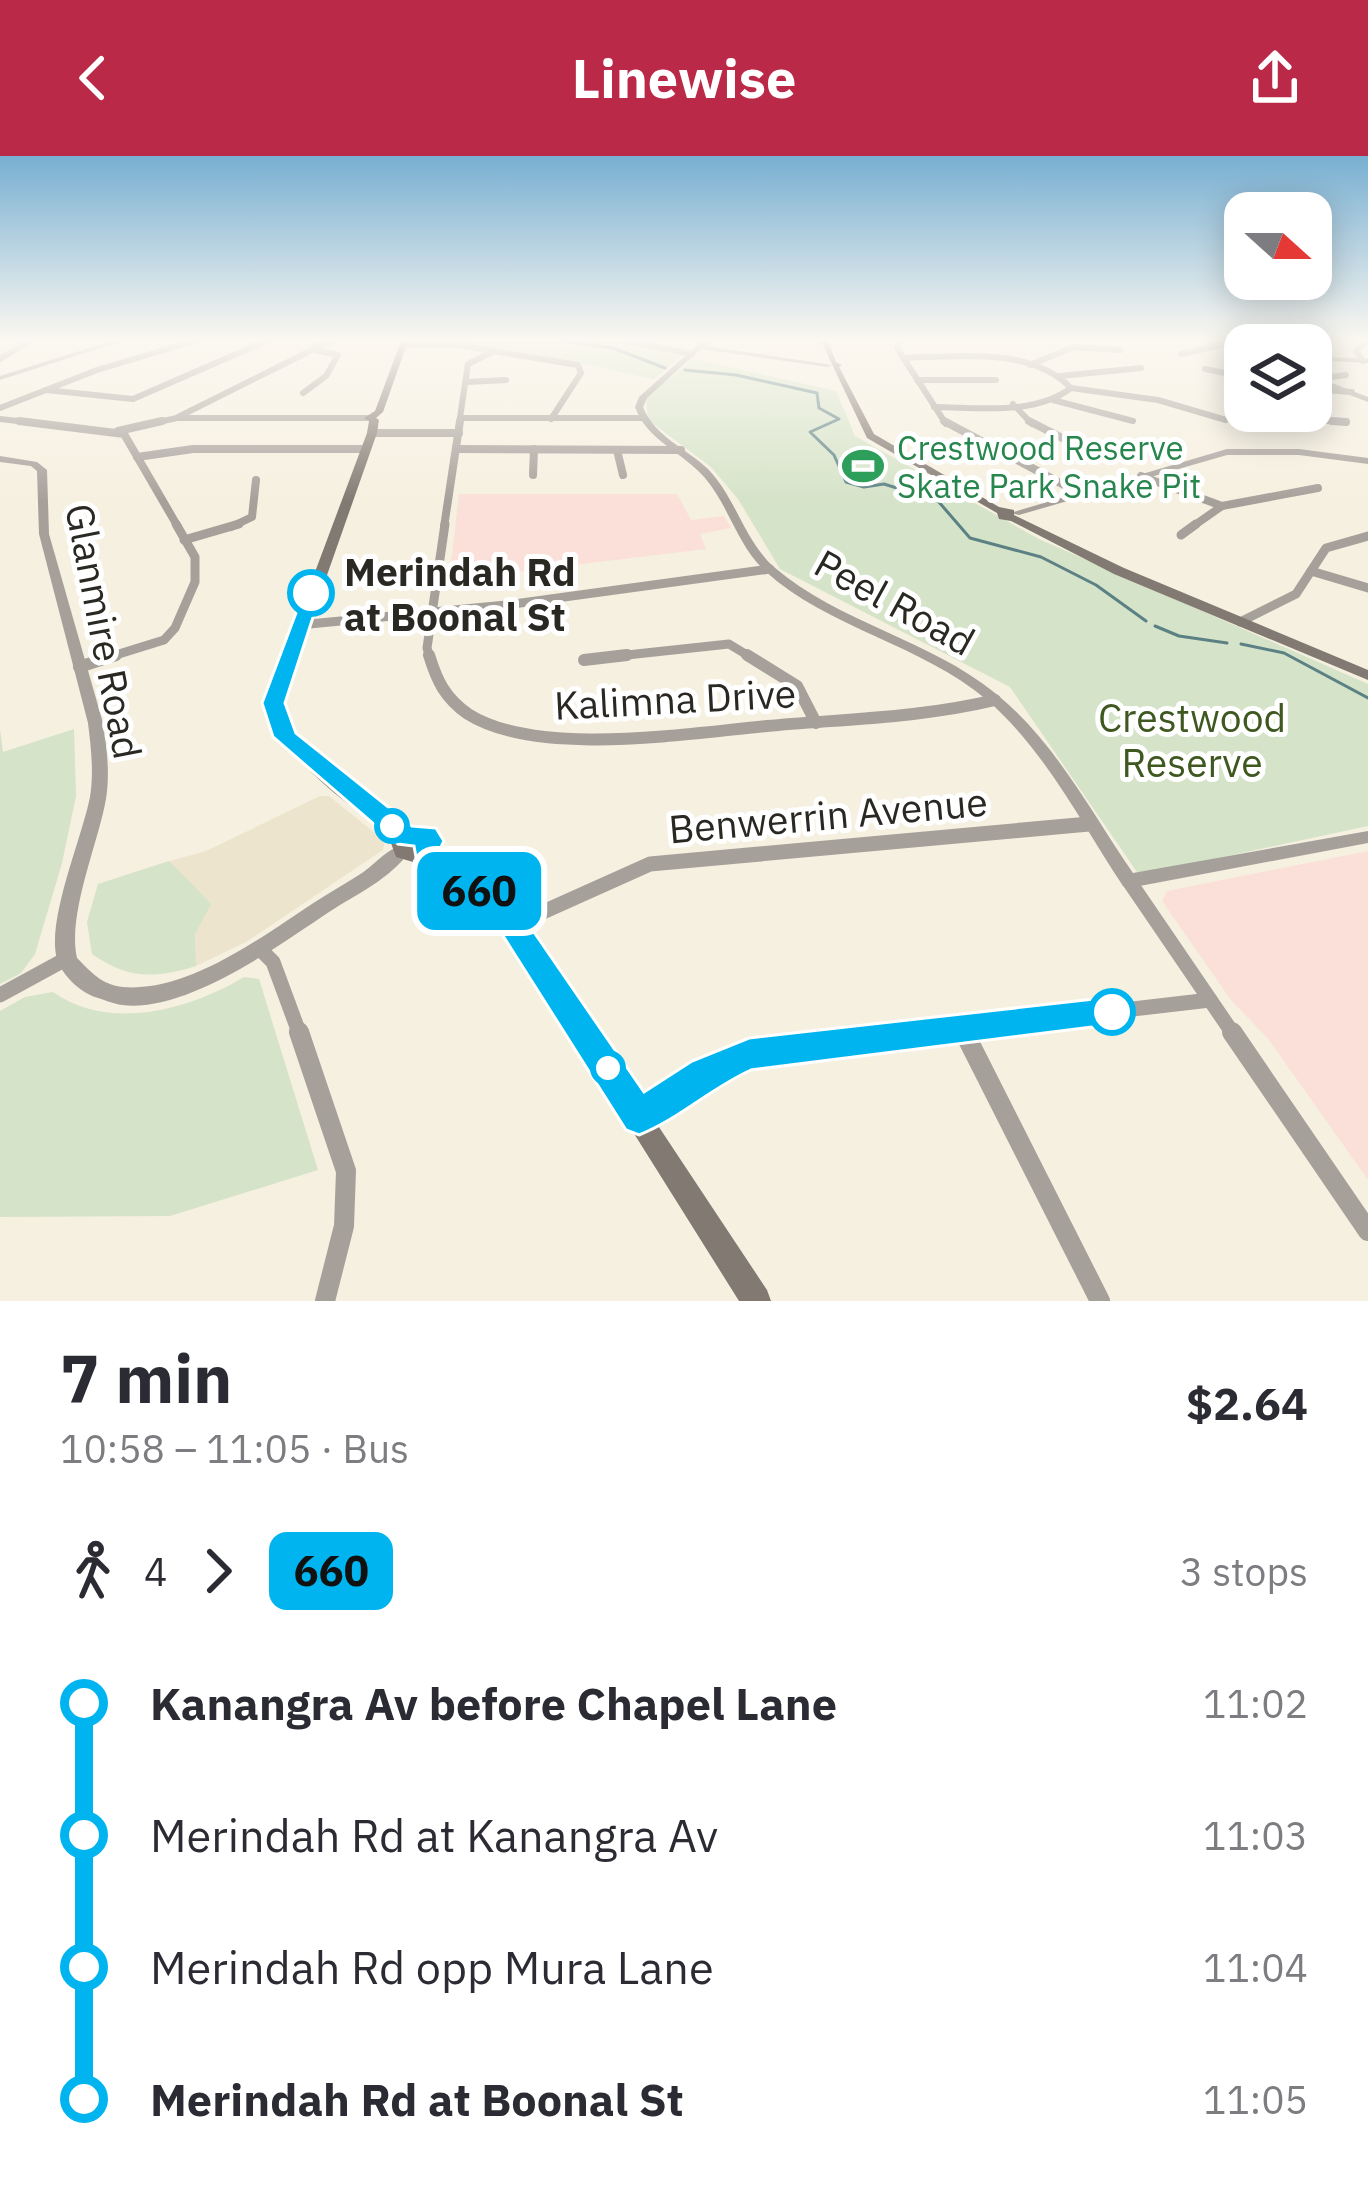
<!DOCTYPE html>
<meta charset="utf-8">
<style>
body{margin:0;font-family:"IBM Plex Sans",sans-serif;background:#f2f2f3;color:#2b2b33;height:100vh;display:flex;flex-direction:column;font-size:45px;white-space:nowrap}
*{box-sizing:border-box;margin:0}
p{font-size:39px;color:#7c7c81}
.icon{flex:none;width:66px;height:66px;fill:none;stroke:currentColor;stroke-width:2;stroke-linecap:round;stroke-linejoin:round}
.map{position:relative;height:1145px;overflow:hidden}
.drawer{display:flex;flex-direction:column;background:#fff;flex:1}
.drawer>*{flex:none}
.badge{padding:0 24px;border-radius:18px;font-size:42px;line-height:78px}
.needle{width:78px;rotate:111deg}
.tools{position:absolute;left:1224px;top:36px;display:grid;gap:24px}
.tools a{display:grid;place-items:center;width:108px;height:108px;border-radius:24px;background:#fff;box-shadow:0 6px 30px #0003;font-size:60px}
.map>.badge{position:absolute;translate:-50% -50%;box-shadow:0 0 0 6px #fff}
.legs{display:flex;align-items:center;gap:18px;height:132px;padding:0 60px;font-size:39px}
.legs p{margin-inline-start:auto}
.summary{display:flex;align-items:center;justify-content:space-between;height:204px;padding:0 60px}
h1{font-size:66px;font-weight:700;line-height:90px}
ul{padding:0 60px;list-style:none}
li{display:flex;align-items:center;gap:42px;height:132px;font-size:45px}
li i{display:grid;place-items:center;width:18px;height:100%;margin:0 15px;background:currentColor}
li i::after{content:'';width:30px;height:30px;margin:-15px;border:9px solid;border-radius:50%;background:#fff}
li p{margin-inline-start:auto}
li:first-child i{background:linear-gradient(#0000 50%,currentColor 0)}
li:last-child i{background:linear-gradient(currentColor 50%,#0000 0)}
header{display:flex;justify-content:space-between;align-items:center;height:156px;padding:0 60px;background:#ba2948;color:#fff;font-size:54px;font-weight:700}
.map>svg:first-child{display:block}
.built{fill:#ece4cc}
.education{fill:#fae0d9}
.green{fill:#d5e3c8}
.lines{fill:none;stroke-linecap:round;stroke-linejoin:round}
.stream{stroke:#5c8185;stroke-width:3}
.minor-far5{stroke:#a6a09b;stroke-width:6}
.minor-far4{stroke:#a6a09b;stroke-width:8}
.minor-far3{stroke:#a6a09b;stroke-width:9}
.minor-far2{stroke:#a6a09b;stroke-width:12}
.minor-far1{stroke:#a6a09b;stroke-width:15}
.minor{stroke:#a6a09b;stroke-width:20}
.tertiary{fill:#a6a09b;fill-rule:evenodd}
.secondary{fill:#827972;fill-rule:evenodd}
.line-1{fill:#00b5ef;stroke:#fff;stroke-width:3}
.stop-1-dot{fill:#fff;stroke:#00b5ef;stroke-width:6}
.labels{text-anchor:middle;dominant-baseline:central;stroke-width:10;stroke-linejoin:round;paint-order:stroke}
.far-leisure-label{font-size:33px;fill:#27864d;stroke:#fff;text-anchor:start}
.stop-label{font-size:39px;font-weight:bold;fill:#2a2822;stroke:#fff;text-anchor:start}
.street-label{font-size:39px;fill:#2a2822;stroke:#fff}
.park-label{font-size:39px;fill:#3e5820;stroke:#fff}
</style>
<header><svg class="icon" aria-label="back" viewBox="0 0 24 24"><path d="M15 5l-7 7 7 7"/></svg>Linewise<svg class="icon" aria-label="share" viewBox="0 0 24 24"><path d="M12 15V3M7 8l5-5 5 5M5 13v7h14v-7"/></svg></header>
<div class="map">
<svg width="1368" height="1145" viewBox="0 0 1368 1145">
<rect width="100%" height="100%" fill="#f6f0e0"/>
<path class="built" d="M320 640H329L385 685 383 694 246 786 196 810 195 778 170 705 206 695Z"/>
<g class="education">
<path d="M459 338H677L691 364 724 360 731 372 700 378 706 393 449 424Z"/>
<path d="M1368 695V1024L1269 884 1231 844 1162 745 1167 735Z"/>
</g>
<g class="green">
<path d="M618 185 681 200 654 223 579 207 412 186Z"/>
<path d="M693 203 836 235 855 280 1039 383 1368 528V670L1139 719 1010 531 780 413 738 343 711 311 648 264 646 242Z"/>
<path d="M0 573 3 596 74 573 76 640 62 707 35 798 21 817 0 828Z"/>
<path d="M169 705 211 748 195 778 196 810C154 823 128 823 92 798L87 766 98 728Z"/>
<path d="M244 821 259 823 318 1014 170 1060 0 1061V855L25 841 53 836C109 876 189 854 244 821Z"/>
</g>
<g class="lines">
<g class="stream">
<path d="M564 185 613 192 665 212"/>
<path d="M685 214 736 219 817 237 819 252 839 263 810 276 834 299 846 326 864 331 884 328 938 345 970 382 1041 401 1096 429 1146 465"/>
<path d="M1155 470 1179 480 1227 487"/>
<path d="M1241 488 1284 497 1368 542"/>
</g>
<g class="minor-far5">
<path d="M627 185 692 198"/>
<path d="M899 185 897 192 946 268"/>
<path d="M404 189 451 188 578 209 581 217 551 263"/>
<path d="M1181 198 1230 187"/>
<path d="M903 202C957 201 1030 190 1071 232 1034 260 977 251 934 251"/>
<path d="M0 203 29 185"/>
<path d="M1363 205 1356 195 1364 187"/>
<path d="M1030 209 1073 191 1120 194"/>
<path d="M1205 213 1245 221"/>
<path d="M1060 220 1141 212"/>
<path d="M1316 223 1346 219"/>
<path d="M917 224H996"/>
<path d="M467 226 506 224"/>
<path d="M1071 232 1158 244 1226 264"/>
<path d="M1311 233 1352 236"/>
<path d="M46 234 133 243 266 185"/>
<path d="M303 237 326 220 338 199 315 194"/>
<path d="M1053 244 1133 265"/>
<path d="M1013 248 1032 268"/>
<path d="M0 252 97 214 194 185"/>
<path d="M1281 255 1308 264 1346 266"/>
<path d="M178 261 330 185"/>
<path d="M462 262H641"/>
<path d="M0 263 44 268"/>
<path d="M149 268 177 262H369"/>
<path d="M459 268 468 208 494 195"/>
</g>
<g class="minor-far4">
<path d="M19 265 124 278 178 371"/>
<path d="M944 265 1081 338"/>
<path d="M1029 265 1072 287"/>
<path d="M1332 265 1346 266"/>
<path d="M118 275 162 265"/>
<path d="M372 277H459"/>
<path d="M457 293 681 294"/>
<path d="M617 294 623 319"/>
<path d="M137 301 193 293H365"/>
<path d="M533 319 534 293"/>
<path d="M1141 320 1222 350"/>
<path d="M231 371 252 361 256 324"/>
<path d="M444 371 460 265"/>
<path d="M1192 371 1222 350 1318 332"/>
</g>
<g class="minor-far3">
<path d="M1181 379 1196 368"/>
<path d="M184 384 239 368"/>
<path d="M1311 415 1368 432"/>
<path d="M1240 466 1296 438 1326 392 1368 380"/>
<path d="M299 469 506 449 770 413"/>
<path d="M106 502 164 484 175 472 195 426V401L176 368"/>
<path d="M430 502 427 492 445 368"/>
<path d="M599 502 729 488 752 502"/>
</g>
<g class="minor-far2">
<path d="M429 499C437 525 445 542 468 558 537 602 689 577 767 570 844 563 920 562 995 544"/>
<path d="M747 499 797 530 816 567"/>
<path d="M584 504 627 499"/>
<path d="M79 511 116 499"/>
</g>
<g class="minor-far1">
<path d="M1129 725 1234 879"/>
<path d="M514 769 650 708 1089 668"/>
<path d="M260 793 273 806 300 879"/>
<path d="M0 839 66 803"/>
<path d="M963 875 965 879"/>
<path d="M910 879 1210 844"/>
</g>
<g class="minor">
<path d="M299 876 346 1015 344 1070 325 1145"/>
<path d="M964 876 1100 1145"/>
<path d="M1232 876 1368 1075"/>
<path d="M639 961 704 917 749 898 936 876"/>
</g>
<g class="tertiary">
<path d="M111 185H122L0 224V220Z"/>
<path d="M702 185H709L705 190 832 209 828 211 701 193 647 242 643 251C655 281 686 292 708 313 736 342 744 384 774 411 839 467 929 483 995 537 1054 584 1091 656 1133 717L1368 675V687L1129 732 1123 730C1081 667 1045 594 987 544 921 488 829 473 765 415 737 389 729 350 705 322 683 296 647 285 635 251L639 241Z"/>
<path d="M1220 185 1245 189V193L1221 186Z"/>
<path d="M1311 200 1368 203V207L1311 204Z"/>
<path d="M1311 219 1368 241V246L1311 224Z"/>
<path d="M1227 293H1299L1368 302V308L1299 299H1227L1019 359 1010 357Z"/>
<path d="M0 300 37 306 47 314 49 378 103 567C107 593 110 618 106 643 98 688 67 759 77 802 91 816 102 829 123 831 188 837 263 780 315 746 330 736 347 727 362 717 376 708 391 688 407 690L410 695C390 723 357 738 329 756 278 790 186 857 122 849 113 848 103 843 95 841 80 836 62 819 57 803 46 765 82 682 90 641 94 616 91 592 88 567L39 378 37 315 31 310 0 306Z"/>
</g>
<g class="secondary">
<path d="M401 185H408L383 256 376 262 379 264 377 277 282 547 289 566 299 581 334 617 411 673 433 674 440 685 437 692 496 736 521 763 767 1134 771 1145H739L507 775 482 748 424 703 413 706 396 701 391 687 395 681C344 646 287 608 266 547L367 277 369 265 364 262 375 255Z"/>
<path d="M821 185H828L836 206 842 209 839 211 874 278 999 351 1014 354V359L1124 412 1368 514V524L1114 418 1011 365 999 363 997 357 867 282Z"/>
</g>
</g>
<linearGradient id="sky" x2="0" y2="1"><stop stop-color="#78afd2"/><stop offset="0.53" stop-color="#fbf8f1"/><stop offset="1" stop-color="#fbf8f1" stop-opacity="0"/></linearGradient>
<rect width="1368" height="346" fill="url(#sky)"/>
<path class="line-1" d="M305 433 321 437 285 547 296 577 412 670 436 672 444 685 441 691 514 747 644 936 692 905 749 882 1112 841 1124 845 1129 856 1124 867 751 914C711 932 679 963 639 979L626 974 493 764 416 701 414 690 398 688 384 677 273 581 262 547Z"/>
<defs>
<g id="stadium-bare" transform="scale(3.24)"><path d="M0-5a6.5 5 0 1 0 0 10a6.5 5 0 1 0 0-10ZM-3.5-1.8h7v3.6h-7Z" fill="#2e9e5b" stroke="#fff" stroke-width="2.5" paint-order="stroke"/></g>
</defs>
<g fill-rule="evenodd">
<use href="#stadium-bare" x="863" y="310"/>
</g>
<g class="stop-1-dot">
<circle cx="311" cy="437" r="21"/>
<circle cx="392" cy="670" r="15"/>
<circle cx="1112" cy="856" r="21"/>
<circle cx="608" cy="912" r="15"/>
</g>
<g class="labels">
<g class="far-leisure-label">
<text x="897" y="291">Crestwood Reserve<tspan x="897" dy="38">Skate Park Snake Pit</tspan></text>
</g>
<g class="stop-label">
<text x="344" y="415">Merindah Rd<tspan x="344" dy="45">at Boonal St</tspan></text>
</g>
<g class="street-label">
<text transform="translate(895 446) rotate(29)">Peel Road</text>
<text transform="translate(104 475) rotate(79)">Glanmire Road</text>
<text transform="translate(675 543) rotate(-3)">Kalimna Drive</text>
<text transform="translate(828 659) rotate(-5)">Benwerrin Avenue</text>
</g>
<g class="park-label">
<text x="1192" y="561">Crestwood<tspan x="1192" dy="45">Reserve</tspan></text>
</g>
</g>
</svg>
<div class="tools">
<a><svg class="needle" viewBox="-14 -14 28 28"><path d="M0-13l5 13h-10z" fill="#e53935"/><path d="M0 13l5-13h-10z" fill="#7c7c81"/></svg></a>
<a><svg class="icon" aria-label="layers" viewBox="0 0 24 24"><path d="M12 4l9 5-9 5-9-5zM3 14l9 5 9-5"/></svg></a>
</div>
<b class="badge" style="left:479px;top:735px;background:#00b5ef;color:#111">660</b>
</div>
<section class="drawer">
<div class="summary"><div><h1>7 min</h1><p>10:58 – 11:05 · Bus</p></div><b>$2.64</b></div>
<div class="legs"><svg class="icon" aria-label="walk" viewBox="0 0 24 24"><circle cx="13" cy="4" r="2"/><path d="M13 8l-2 6 4 7M11 14l-3 7M7 12l3-4h3l4 4"/></svg>4<svg class="icon" aria-label="forward" viewBox="0 0 24 24"><path d="M9 5l7 7-7 7"/></svg><b class="badge" style="background:#00b5ef;color:#111">660</b><p>3 stops</p></div>
<ul>
<li><i style="color:#00b5ef"></i><b>Kanangra Av before Chapel Lane</b><p>11:02</p></li>
<li><i style="color:#00b5ef"></i><span>Merindah Rd at Kanangra Av</span><p>11:03</p></li>
<li><i style="color:#00b5ef"></i><span>Merindah Rd opp Mura Lane</span><p>11:04</p></li>
<li><i style="color:#00b5ef"></i><b>Merindah Rd at Boonal St</b><p>11:05</p></li>
</ul>
</section>
